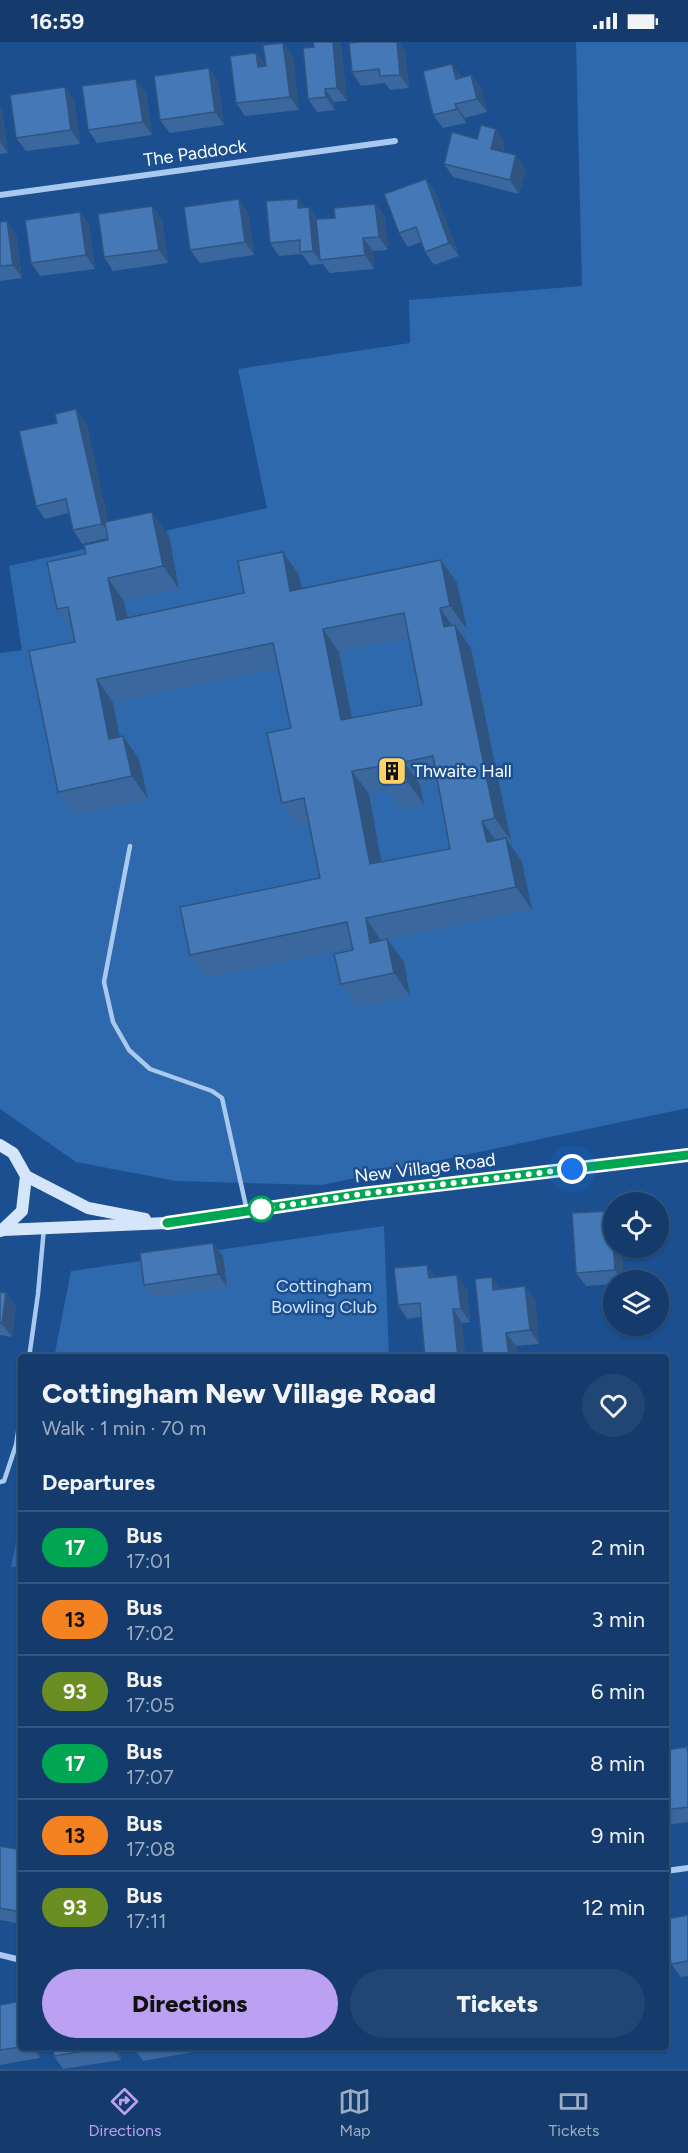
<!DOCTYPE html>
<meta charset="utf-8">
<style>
body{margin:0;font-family:Figtree,sans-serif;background:#214673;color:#f1f3f6;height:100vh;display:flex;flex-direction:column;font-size:22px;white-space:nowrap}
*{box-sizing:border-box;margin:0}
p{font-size:20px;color:#9dadc1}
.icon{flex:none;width:33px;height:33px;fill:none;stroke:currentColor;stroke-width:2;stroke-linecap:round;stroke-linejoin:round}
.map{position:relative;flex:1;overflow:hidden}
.panel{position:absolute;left:18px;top:1312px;width:651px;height:696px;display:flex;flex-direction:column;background:#143b6b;border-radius:6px;box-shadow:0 2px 4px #0004,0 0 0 2px #33557e}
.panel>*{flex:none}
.badge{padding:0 12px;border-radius:20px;font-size:21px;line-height:39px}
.controls{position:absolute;left:603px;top:1150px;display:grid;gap:12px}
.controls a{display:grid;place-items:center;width:66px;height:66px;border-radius:50%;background:#143b6b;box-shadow:0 2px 4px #0004,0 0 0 2px #33557e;font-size:30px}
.you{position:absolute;width:30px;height:30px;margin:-15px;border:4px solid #fff;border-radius:50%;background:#1a73e8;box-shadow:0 0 0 9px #1a73e833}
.map>.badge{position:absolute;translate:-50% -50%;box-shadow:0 0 0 3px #fff}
h2{padding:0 24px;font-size:22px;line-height:54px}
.round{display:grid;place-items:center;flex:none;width:63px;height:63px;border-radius:32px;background:#214673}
.summary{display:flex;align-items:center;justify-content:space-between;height:102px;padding:0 24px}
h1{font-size:28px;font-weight:800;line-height:45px}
.button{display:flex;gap:12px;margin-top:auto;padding:12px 24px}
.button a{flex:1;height:69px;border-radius:36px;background:#bca0f2;color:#111;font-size:24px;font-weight:800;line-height:69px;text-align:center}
.button a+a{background:#214673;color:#f1f3f6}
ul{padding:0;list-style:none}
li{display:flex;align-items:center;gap:18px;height:72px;padding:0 24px;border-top:2px solid #33557e}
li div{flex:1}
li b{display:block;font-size:22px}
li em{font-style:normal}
li .badge{min-width:66px;font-weight:700;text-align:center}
.status{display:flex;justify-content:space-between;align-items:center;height:42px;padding:0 30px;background:#143b6b;direction:ltr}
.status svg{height:16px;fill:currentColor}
.tab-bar{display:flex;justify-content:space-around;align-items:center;height:84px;border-top:2px solid #33557e;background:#143b6b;font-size:16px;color:#9dadc1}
.tab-bar a{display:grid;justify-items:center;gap:3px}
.tab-bar .active{color:#bca0f2}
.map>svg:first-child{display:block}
.green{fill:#2e69ad}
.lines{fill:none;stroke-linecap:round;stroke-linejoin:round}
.lane{stroke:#a9c9ee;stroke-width:4.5}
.street{stroke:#a9c9ee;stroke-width:6}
.secondary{stroke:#d6e6fa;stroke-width:12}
.wall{fill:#3a679d;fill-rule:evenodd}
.shaded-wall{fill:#305480}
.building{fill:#4478b7;stroke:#305480;stroke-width:1.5;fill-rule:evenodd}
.line-casing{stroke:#fff;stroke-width:14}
.line{stroke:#00a651;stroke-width:9}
.walk{stroke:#fff;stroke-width:6;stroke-dasharray:0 10.8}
.stop-dot{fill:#fff;stroke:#00a651;stroke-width:3}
.labels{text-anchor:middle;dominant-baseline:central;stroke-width:5;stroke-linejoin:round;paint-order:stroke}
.street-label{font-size:18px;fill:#fff;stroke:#1b4f8f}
.poi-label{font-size:18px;fill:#fff;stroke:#1b4f8f;text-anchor:start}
.park-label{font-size:18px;fill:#cfe3fa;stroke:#1b4f8f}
</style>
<div class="status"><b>16:59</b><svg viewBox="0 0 49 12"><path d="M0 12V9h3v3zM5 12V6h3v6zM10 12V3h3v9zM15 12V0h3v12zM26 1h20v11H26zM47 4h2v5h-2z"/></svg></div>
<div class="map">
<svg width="688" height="2027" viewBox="0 0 688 2027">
<rect width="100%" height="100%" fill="#1b4f8f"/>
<g class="green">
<path d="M576 0H688V1066L322 1143 176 1139 76 1120 0 1067V611L22 608 9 524 267 466 238 327 410 301 409 258 582 244Z"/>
<path d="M384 1184 389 1315 54 1316 71 1229Z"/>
<path d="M21 1476V1524L11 1525Z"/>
</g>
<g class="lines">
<g class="lane">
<path d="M130 804 104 940 113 980 129 1008 150 1027 212 1049 222 1056 247 1169"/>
<path d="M29 1316 38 1252 44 1186"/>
<path d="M0 1440 4 1439 16 1403 21 1370"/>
</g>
<g class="street">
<path d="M0 153 395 99"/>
<path d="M666 1829 688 1826"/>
<path d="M0 1913 21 1918"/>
</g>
<g class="secondary">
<path d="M0 1103 13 1111 26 1134 22 1169 1 1189"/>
<path d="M26 1134 88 1166 145 1177"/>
<path d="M3 1188 167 1181 362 1152 688 1113"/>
</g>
</g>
<g class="wall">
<path d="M313 0H339L341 3 347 59 334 60 335 68 317 70 308 57 314 5Z"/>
<path d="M359 0H399L405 9 409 46 390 48 385 41 361 44 352 30Z"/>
<path d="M283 1 293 15 299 68 245 74 236 61 256 11 266 24Z"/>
<path d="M452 22 461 35 471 33 481 46 487 70 465 76 466 81 443 86 433 73Z"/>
<path d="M209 26 218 40 224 83 170 91 160 78Z"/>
<path d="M65 45 74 58 80 102 26 109 16 96Z"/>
<path d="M146 50 152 93 97 101 88 88Z"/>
<path d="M0 65 2 68 8 111 0 112Z"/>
<path d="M477 97 505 100 503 110 526 127 519 152 453 135 444 122Z"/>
<path d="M426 137 435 150 459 214 434 223 425 210 421 200 408 205 399 191Z"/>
<path d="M298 157 304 166 309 165 317 177 335 176 375 162 385 175 388 208 373 209 374 227 330 231 322 221V222L310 223 302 212 279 214 270 201Z"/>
<path d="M152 164 162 178 168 221 113 229 104 215Z"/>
<path d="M80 170 89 183 95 227 40 234 31 221Z"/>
<path d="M248 170 254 213 200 221 190 208Z"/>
<path d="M7 179 16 193 22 236 0 239V180Z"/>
<path d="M86 380 108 479 169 493 179 547 124 559 128 575 244 551 283 510 299 533 301 547 441 518 457 541 467 587 459 589 471 606 511 799 508 800 522 820 532 868 388 898 404 920 410 954 357 966 341 942 353 908 352 906 206 936 190 913 320 836 309 782 298 784 282 761 291 686 279 626 113 661 120 694 139 717 148 757 74 773 58 750 75 600 73 590 57 567 86 512 108 498V496L82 502 73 488 69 471 45 477 36 464ZM409 596 422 663 352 676 339 610ZM437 740 450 807 381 820 369 752 388 749 400 767 424 763 420 743Z"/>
<path d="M572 1171 624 1239H614V1242L586 1244 576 1231Z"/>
<path d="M213 1201 223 1214 227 1245 153 1256 144 1243Z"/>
<path d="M492 1235 500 1247 525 1244 535 1258 539 1302 516 1304 483 1316Z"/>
<path d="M436 1236 467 1247 470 1280 462 1281 421 1275 407 1277 398 1263Z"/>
<path d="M0 1250 6 1251 16 1265 12 1295 0 1293Z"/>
<path d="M687 1705 688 1707V1780L666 1783V1708Z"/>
<path d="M0 1804 21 1808V1882L0 1878Z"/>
<path d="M688 1873V1934L681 1935 671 1922Z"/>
<path d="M21 1959V2006H38L40 2016 0 2023V1963Z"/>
<path d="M53 2006H119L121 2018 63 2027 54 2014Z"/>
<path d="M134 2006H200V2009L143 2019Z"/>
</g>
<g class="shaded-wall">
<path d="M333 0H339L341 3 347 59 337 46Z"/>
<path d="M397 0H399L405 9 409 46 400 33Z"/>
<path d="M283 1 293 15 299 68 290 55Z"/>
<path d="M256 11 266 24 258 25Z"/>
<path d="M452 22 461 36 456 37Z"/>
<path d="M209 26 218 40 224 83 215 70Z"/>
<path d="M471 33 481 46 487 70 477 57Z"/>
<path d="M136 37 146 50 152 93 143 80Z"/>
<path d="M65 45 74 58 80 102 71 88Z"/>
<path d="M325 47 334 60 335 68 326 55Z"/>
<path d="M455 62 465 76 466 81 457 67Z"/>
<path d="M0 65 2 68 8 111 0 100Z"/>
<path d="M496 87 505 100 500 120 491 107Z"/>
<path d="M516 113 526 127 519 152 510 138Z"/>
<path d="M426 137 435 150 459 214 449 201Z"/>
<path d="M239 157 248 170 254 213 245 200Z"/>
<path d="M298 157 307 170 298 166Z"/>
<path d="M375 162 385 175 388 208 379 195Z"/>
<path d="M152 164 162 178 168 221 159 208Z"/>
<path d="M309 165 318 179 320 218 322 222 313 209Z"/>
<path d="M80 170 89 183 95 227 86 213Z"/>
<path d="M7 179 16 193 22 236 13 223Z"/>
<path d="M363 196 373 209 374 227 365 213Z"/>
<path d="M76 367 86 380 112 495 102 482Z"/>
<path d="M152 470 169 493 179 547 163 524Z"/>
<path d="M283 510 299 533 307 572 290 549Z"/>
<path d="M441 518 457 541 467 587 450 564Z"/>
<path d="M108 536 124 559 133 601 117 578Z"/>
<path d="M440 566 456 589 455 583 471 606 511 799 495 776 444 585Z"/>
<path d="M323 587 339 610 357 702 341 678Z"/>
<path d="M97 637 113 661 125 720 109 697Z"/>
<path d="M123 694 139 717 148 757 132 734Z"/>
<path d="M404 720 420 743 424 763 408 740Z"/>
<path d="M352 729 369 752 386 845 370 822Z"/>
<path d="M482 779 498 802 487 800Z"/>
<path d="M506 796 522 820 532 868 516 845Z"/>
<path d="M366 876 382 900 370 901Z"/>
<path d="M387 897 404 920 410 954 394 931Z"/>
<path d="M611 1169 614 1173V1205Z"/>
<path d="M213 1201 223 1214 227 1245 218 1232Z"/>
<path d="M614 1206H622L624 1239H623L615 1228Z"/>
<path d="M427 1223 437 1237 429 1236Z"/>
<path d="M457 1233 467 1247 470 1280 461 1267Z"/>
<path d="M492 1235 501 1248H493Z"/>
<path d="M525 1244 535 1258 539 1302 530 1288Z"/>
<path d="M6 1251 16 1265 12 1295 2 1282Z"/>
<path d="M453 1267 462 1281 466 1316H458Z"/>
<path d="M506 1291 516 1304 517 1316H509Z"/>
<path d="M32 2006H38L40 2016Z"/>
<path d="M112 2006H119L121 2018Z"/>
</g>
<g class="building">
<path d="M313 0H333L337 46 325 47 326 55 308 57 303 6 314 5Z"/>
<path d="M359 0H397L400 33 380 34 379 27 352 30 349 1Z"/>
<path d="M283 1 290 55 236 61 230 14 256 11 258 25 266 24 263 3Z"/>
<path d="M452 22 456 37 471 33 477 57 455 62 457 67 433 73 423 29Z"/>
<path d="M209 26 215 70 160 78 154 34Z"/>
<path d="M136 37 143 80 88 88 82 44Z"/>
<path d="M65 45 71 88 16 96 10 53Z"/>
<path d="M481 83 496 87 491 107 516 113 510 138 444 122 452 90 477 97Z"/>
<path d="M426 137 449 201 425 210 416 185 399 191 384 152Z"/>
<path d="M239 157 245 200 190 208 184 165Z"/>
<path d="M298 157V166L309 165 313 209 300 210V198L270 201 266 159Z"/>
<path d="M375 162 379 195 363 196 365 213 320 218 316 177 335 176 334 166Z"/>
<path d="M152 164 159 208 104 215 98 172Z"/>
<path d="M80 170 86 213 31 221 25 178Z"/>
<path d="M7 179 13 223 0 224V180Z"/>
<path d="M76 367 102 482 73 488 66 457 36 464 19 389 57 381 55 372Z"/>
<path d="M152 470 163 524 108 536 117 578 244 551 238 519 283 510 290 549 441 518 450 564 440 566 444 585 455 583 495 776 482 779 487 800 506 796 516 845 366 876 370 901 387 897 394 931 341 942 334 912 353 908 347 880 190 913 180 865 320 836 304 756 282 761 267 691 291 686 273 601 97 637 109 697 123 694 132 734 58 750 29 609 75 600 68 565 57 567 47 520 86 512 84 503 108 498 105 480ZM404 571 422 663 341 678 323 587ZM433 714 450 807 370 822 352 729 380 724 384 744 408 740 404 720Z"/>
<path d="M611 1169 615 1228 576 1231 572 1171Z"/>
<path d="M213 1201 218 1232 144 1243 140 1211Z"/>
<path d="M427 1223 429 1236 457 1233 461 1267H453L458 1316H425L420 1261 398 1263 394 1226Z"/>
<path d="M492 1235 493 1248 525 1244 530 1288 506 1291 509 1315 483 1316 475 1237Z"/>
<path d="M0 1250 6 1251 2 1282 0 1281Z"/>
<path d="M687 1705 688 1713V1765L666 1768V1708Z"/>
<path d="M0 1804 21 1808V1870L0 1866Z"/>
<path d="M688 1873V1919L671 1922 666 1892V1877Z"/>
<path d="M21 1959V2005L0 2008V1963Z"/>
<path d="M53 2006H103L54 2014Z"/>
</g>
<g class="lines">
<g class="line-casing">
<path id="line" d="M167 1181 362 1152 688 1113"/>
</g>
<use href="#line" class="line"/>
<path class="walk" d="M261 1167 362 1152 572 1127"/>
</g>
<defs>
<g id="building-square" transform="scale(1.5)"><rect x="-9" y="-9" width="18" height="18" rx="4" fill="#ffd166" stroke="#1b4f8f"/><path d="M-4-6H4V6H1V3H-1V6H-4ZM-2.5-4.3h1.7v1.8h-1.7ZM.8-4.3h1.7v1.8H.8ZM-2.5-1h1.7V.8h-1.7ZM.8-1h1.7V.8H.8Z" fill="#111"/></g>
</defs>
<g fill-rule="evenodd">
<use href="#building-square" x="392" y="729"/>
</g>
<circle class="stop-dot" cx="261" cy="1167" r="12"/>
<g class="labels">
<g class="street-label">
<text transform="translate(195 111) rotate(-8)">The Paddock</text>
<text transform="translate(425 1126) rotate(-7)">New Village Road</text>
</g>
<g class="poi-label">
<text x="413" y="729">Thwaite Hall</text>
</g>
<g class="park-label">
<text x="324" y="1244">Cottingham<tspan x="324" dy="21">Bowling Club</tspan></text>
</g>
</g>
</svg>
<div class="controls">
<a><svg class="icon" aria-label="locate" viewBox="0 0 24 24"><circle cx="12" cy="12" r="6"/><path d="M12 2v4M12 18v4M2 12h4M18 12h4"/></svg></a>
<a><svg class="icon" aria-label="layers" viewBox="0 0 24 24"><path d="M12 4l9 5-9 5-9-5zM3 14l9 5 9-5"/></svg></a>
</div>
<div class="you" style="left:572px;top:1127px"></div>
<section class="panel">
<div class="summary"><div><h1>Cottingham New Village Road</h1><p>Walk · 1 min · 70 m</p></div><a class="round"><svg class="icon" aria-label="heart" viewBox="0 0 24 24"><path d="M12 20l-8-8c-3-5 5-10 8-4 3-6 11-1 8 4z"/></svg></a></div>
<h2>Departures</h2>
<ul>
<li><span class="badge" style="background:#00a651;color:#fff">17</span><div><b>Bus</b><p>17:01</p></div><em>2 min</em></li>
<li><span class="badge" style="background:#f58220;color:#111">13</span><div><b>Bus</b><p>17:02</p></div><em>3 min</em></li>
<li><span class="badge" style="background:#6b8e23;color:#fff">93</span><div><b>Bus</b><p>17:05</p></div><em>6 min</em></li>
<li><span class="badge" style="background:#00a651;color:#fff">17</span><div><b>Bus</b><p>17:07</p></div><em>8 min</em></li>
<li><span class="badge" style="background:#f58220;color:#111">13</span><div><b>Bus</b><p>17:08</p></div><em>9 min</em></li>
<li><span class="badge" style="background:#6b8e23;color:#fff">93</span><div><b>Bus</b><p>17:11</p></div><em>12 min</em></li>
</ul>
<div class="button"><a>Directions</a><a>Tickets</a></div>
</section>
</div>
<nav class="tab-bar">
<a class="active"><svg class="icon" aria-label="directions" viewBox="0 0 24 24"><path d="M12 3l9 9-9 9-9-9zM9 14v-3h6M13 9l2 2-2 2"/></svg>Directions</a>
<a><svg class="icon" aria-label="map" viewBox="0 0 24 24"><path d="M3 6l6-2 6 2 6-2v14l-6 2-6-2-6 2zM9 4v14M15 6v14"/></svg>Map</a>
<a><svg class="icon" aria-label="tickets" viewBox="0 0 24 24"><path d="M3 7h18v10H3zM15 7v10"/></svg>Tickets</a>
</nav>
